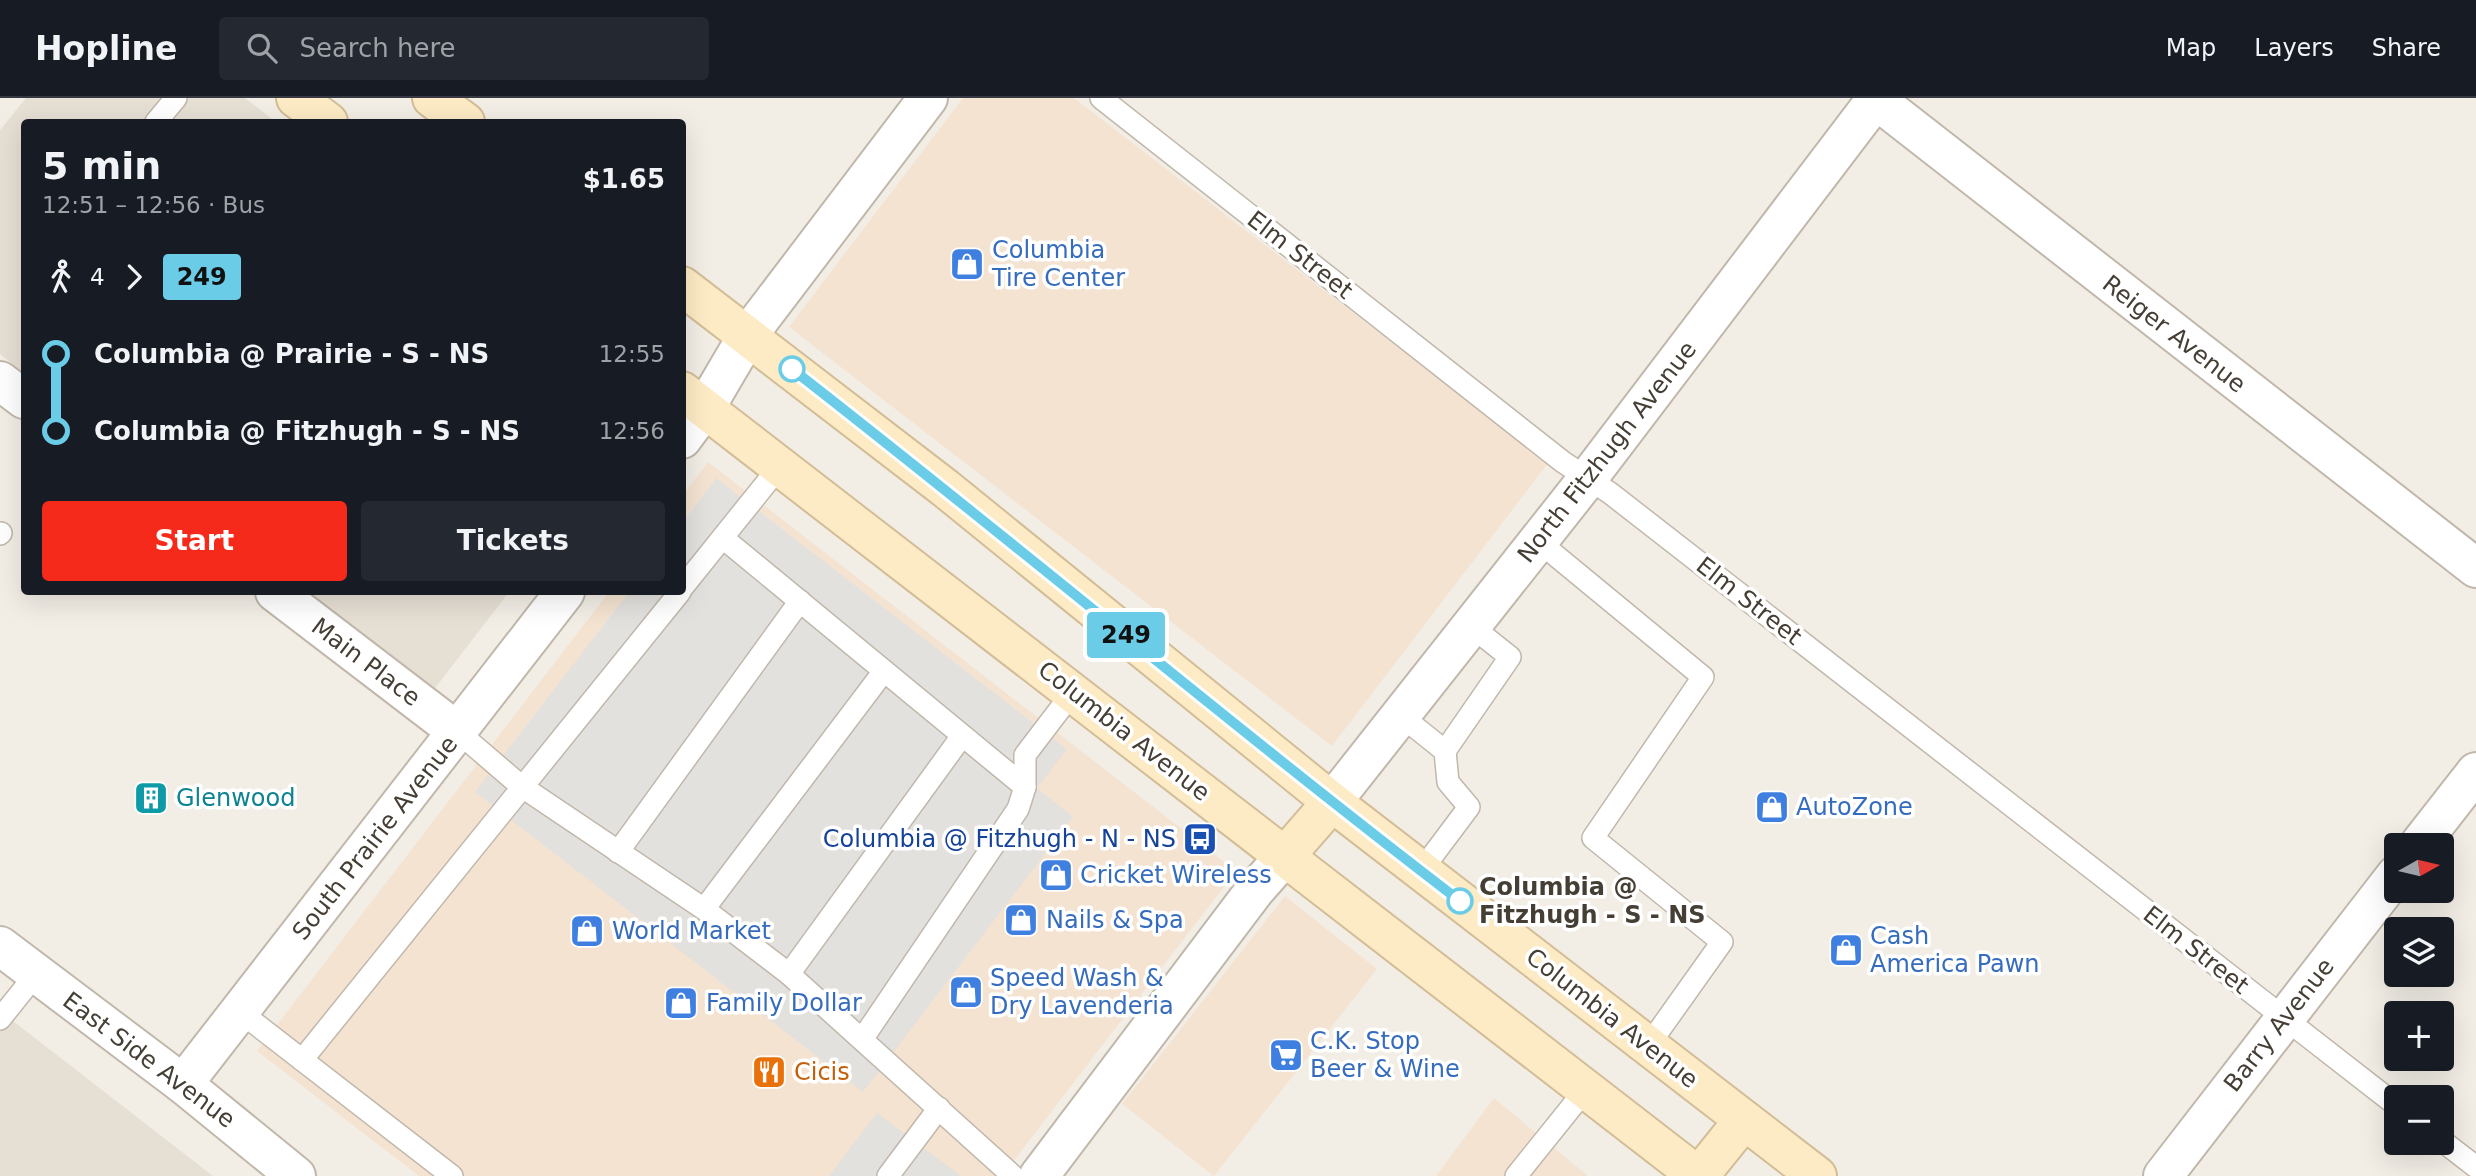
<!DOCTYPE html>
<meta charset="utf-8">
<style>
body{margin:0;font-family:"DejaVu Sans",sans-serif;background:#242831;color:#f1f3f6;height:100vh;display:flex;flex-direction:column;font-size:26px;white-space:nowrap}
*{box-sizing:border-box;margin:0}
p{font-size:23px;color:#9ea1a6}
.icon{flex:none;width:38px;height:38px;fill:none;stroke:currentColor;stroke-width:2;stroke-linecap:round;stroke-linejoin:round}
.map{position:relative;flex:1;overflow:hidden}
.drawer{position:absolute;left:21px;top:21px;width:665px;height:476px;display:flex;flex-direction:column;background:#171b24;border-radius:7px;box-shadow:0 7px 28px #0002}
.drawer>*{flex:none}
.badge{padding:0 14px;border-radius:5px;font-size:24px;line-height:46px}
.needle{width:46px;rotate:82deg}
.fabs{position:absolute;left:2384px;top:735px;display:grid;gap:14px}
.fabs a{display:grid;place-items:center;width:70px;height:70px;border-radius:7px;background:#171b24;box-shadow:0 7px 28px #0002;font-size:35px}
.map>.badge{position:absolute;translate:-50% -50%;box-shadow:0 0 0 4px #fff}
.legs{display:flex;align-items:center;gap:10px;height:77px;padding:0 21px;font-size:23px}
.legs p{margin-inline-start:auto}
.headline{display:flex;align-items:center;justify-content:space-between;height:119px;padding:0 21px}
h1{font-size:38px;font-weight:700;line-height:52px}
.button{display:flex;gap:14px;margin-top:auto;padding:14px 21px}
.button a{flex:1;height:80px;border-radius:7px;background:#f52a1a;color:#fff;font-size:28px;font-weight:700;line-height:80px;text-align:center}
.button a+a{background:#242831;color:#f1f3f6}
ul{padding:0 21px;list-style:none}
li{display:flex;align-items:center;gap:24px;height:77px;font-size:26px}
li i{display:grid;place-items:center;width:10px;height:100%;margin:0 9px;background:currentColor}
li i::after{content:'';width:18px;height:18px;margin:-9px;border:5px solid;border-radius:50%;background:#171b24}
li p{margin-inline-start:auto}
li:first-child i{background:linear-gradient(#0000 50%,currentColor 0)}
li:last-child i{background:linear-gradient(currentColor 50%,#0000 0)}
header{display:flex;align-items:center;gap:42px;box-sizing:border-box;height:98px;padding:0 35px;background:#171b24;border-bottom:2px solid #363941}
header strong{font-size:33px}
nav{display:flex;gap:38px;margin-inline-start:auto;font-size:24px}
.search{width:490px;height:63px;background:#242831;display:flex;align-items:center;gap:18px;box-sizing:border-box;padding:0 24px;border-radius:7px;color:#9ea1a6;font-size:26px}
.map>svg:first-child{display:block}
.residential{fill:#e6dfd4}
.commercial{fill:#f4e3d1}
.parking{fill:#e3e1de}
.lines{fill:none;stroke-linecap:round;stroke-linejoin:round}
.service-casing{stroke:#c1b7ab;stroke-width:24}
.minor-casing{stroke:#c1b7ab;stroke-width:42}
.tertiary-casing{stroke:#c1b7ab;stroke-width:42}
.secondary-casing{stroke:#d2bd96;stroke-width:42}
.service{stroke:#fff;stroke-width:21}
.minor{stroke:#fff;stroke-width:38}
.tertiary{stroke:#fff;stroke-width:38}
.secondary{stroke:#fdebc5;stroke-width:38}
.line-1-casing{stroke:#fff;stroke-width:16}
.line-1{stroke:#6bcce7;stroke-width:10}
.stop-1-dot{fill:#fff;stroke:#6bcce7;stroke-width:3.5}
.labels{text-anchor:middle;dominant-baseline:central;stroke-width:7;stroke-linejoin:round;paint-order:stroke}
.shop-label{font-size:24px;fill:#366cbe;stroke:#fff;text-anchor:start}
.street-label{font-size:24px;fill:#453e35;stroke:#fff}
.culture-label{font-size:24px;fill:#0d838f;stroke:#fff;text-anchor:start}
.transit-label{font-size:24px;fill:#164399;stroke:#fff;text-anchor:end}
.stop-label{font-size:24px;font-weight:bold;fill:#453e35;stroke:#fff;text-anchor:start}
.food-label{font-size:24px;fill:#c56008;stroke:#fff;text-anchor:start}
</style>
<header>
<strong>Hopline</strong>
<div class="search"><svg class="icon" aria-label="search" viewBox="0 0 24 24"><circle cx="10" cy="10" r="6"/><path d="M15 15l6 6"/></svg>Search here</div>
<nav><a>Map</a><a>Layers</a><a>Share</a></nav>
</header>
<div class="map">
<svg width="2476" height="1078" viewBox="0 0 2476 1078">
<rect width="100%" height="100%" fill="#f2eee6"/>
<g class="residential">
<path d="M26 0H245L276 24H24V275L0 256V32Z"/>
<path d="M304 494H509L432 594Z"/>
<path d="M0 913 213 1078H0Z"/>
</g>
<g class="commercial">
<path d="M963 0H1074L1548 365 1332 648 789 229Z"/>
<path d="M708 364 1236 773 1002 1078H419L257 953 609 494H682L683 397Z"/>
<path d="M1285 798 1377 871 1214 1078 1122 1006Z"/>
<path d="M1494 1000 1588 1078H1436Z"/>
</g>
<g class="parking">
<path d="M716 380 1067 651 1037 690 1073 719 863 994 475 694 629 494H682L683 424Z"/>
<path d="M877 1015 961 1078H829Z"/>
</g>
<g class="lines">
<g class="service-casing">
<g id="service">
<path d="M1101 0 1563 364 1610 395 2396 1007"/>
<path d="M156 24 176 0"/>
<path d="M0 436 1 435"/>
<path d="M723 440 1025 689"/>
<path d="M1538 443 1703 579 1593 740 1722 844 1648 948"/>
<path d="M682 490 780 368"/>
<path d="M1400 617 1445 653"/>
<path d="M458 634 521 688 704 811 789 876 1013 1078"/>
<path d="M618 754 800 503"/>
<path d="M1421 773 1469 709 1448 684 1445 653 1510 559 1471 528"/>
<path d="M704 811 884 573"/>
<path d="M789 876 962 638"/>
<path d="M239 913 452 1078"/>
<path d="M0 921 36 876"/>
<path d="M863 940 1018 711 1025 689V657L1073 594"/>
<path d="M302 962 680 494"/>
<path d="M2441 1042 2476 1069"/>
<path d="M888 1078 939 1010"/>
<path d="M1516 1078 1586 991"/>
</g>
</g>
<g class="minor-casing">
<g id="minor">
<path d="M1874 0 2476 470"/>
<path d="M0 283 24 301"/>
<path d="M682 341 705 310 748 237 928 0"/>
<path d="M275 494 458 634"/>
<path d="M2419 747 2476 674"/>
<path d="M0 848 183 986 296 1078"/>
<path d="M183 986 565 494"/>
<path d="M1039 1078 1255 792 1285 758"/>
<path d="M2163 1078 2396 777"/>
</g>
</g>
<g class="tertiary-casing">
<path id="tertiary" d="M1332 704 1588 380 1877 0"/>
</g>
<g class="secondary-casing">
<g id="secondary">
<path d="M296 0 328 24"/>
<path d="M432 0 465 24"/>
<path d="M682 188 945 390 1332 704 1817 1078"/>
<path d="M682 293 1698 1078"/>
<path d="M1285 758 1332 704"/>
<path d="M1699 1078 1744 1022"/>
</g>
</g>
<use href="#service" class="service"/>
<use href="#minor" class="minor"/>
<use href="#tertiary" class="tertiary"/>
<use href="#secondary" class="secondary"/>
</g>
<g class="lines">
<g class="line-1-casing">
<path id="line-1" d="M792 271C1017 446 1234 630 1460 803"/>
</g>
<use href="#line-1" class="line-1"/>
</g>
<defs>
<g id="shop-square" transform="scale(1.75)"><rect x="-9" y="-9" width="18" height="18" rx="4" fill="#3f7fe0" stroke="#fff"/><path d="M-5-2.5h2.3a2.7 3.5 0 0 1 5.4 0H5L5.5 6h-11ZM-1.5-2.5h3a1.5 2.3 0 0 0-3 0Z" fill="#fff"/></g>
<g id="building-square" transform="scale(1.75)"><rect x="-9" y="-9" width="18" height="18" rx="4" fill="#0f9aa8" stroke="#fff"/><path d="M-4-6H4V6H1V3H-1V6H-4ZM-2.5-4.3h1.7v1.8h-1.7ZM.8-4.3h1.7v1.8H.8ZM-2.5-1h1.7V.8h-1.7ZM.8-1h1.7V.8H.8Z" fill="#fff"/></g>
<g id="bus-square" transform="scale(1.75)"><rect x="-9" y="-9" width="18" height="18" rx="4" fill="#1a4fb4" stroke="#fff"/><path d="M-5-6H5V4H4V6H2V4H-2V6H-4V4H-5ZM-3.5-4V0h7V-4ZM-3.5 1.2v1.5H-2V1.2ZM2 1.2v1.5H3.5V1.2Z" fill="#fff"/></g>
<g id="supermarket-square" transform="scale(1.75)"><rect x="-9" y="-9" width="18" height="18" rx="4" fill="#3f7fe0" stroke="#fff"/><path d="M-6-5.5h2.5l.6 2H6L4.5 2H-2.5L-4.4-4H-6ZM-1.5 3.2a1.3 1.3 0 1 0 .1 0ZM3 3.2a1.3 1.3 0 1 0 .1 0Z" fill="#fff"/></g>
<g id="restaurant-square" transform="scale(1.75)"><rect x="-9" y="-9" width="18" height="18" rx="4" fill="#e8710a" stroke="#fff"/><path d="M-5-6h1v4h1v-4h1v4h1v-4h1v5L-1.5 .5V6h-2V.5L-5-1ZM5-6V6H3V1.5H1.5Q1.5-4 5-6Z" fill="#fff"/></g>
</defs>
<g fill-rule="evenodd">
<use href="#shop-square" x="967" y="166"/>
<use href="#building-square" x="151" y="700"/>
<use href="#shop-square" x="1772" y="709"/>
<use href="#bus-square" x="1200" y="741"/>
<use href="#shop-square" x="1056" y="777"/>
<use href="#shop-square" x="1021" y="822"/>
<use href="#shop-square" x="587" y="833"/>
<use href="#shop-square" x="1846" y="852"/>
<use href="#shop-square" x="966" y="894"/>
<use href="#shop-square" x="681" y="905"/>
<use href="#supermarket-square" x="1286" y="957"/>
<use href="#restaurant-square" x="769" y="974"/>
</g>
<g class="stop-1-dot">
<circle cx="792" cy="271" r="12"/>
<circle cx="1460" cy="803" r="12"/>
</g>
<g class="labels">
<g class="shop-label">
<text x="992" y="152">Columbia<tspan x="992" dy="28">Tire Center</tspan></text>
<text x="1796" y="709">AutoZone</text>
<text x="1080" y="777">Cricket Wireless</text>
<text x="1046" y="822">Nails &amp; Spa</text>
<text x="612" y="833">World Market</text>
<text x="1870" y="838">Cash<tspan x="1870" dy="28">America Pawn</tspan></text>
<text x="990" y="880">Speed Wash &amp;<tspan x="990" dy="28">Dry Lavenderia</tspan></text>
<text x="706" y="905">Family Dollar</text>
<text x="1310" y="943">C.K. Stop<tspan x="1310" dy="28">Beer &amp; Wine</tspan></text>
</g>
<g class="street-label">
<text transform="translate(1300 157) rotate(38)">Elm Street</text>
<text transform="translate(2174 236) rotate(38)">Reiger Avenue</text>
<text transform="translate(1607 354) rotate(-52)">North Fitzhugh Avenue</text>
<text transform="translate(1749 503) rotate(38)">Elm Street</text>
<text transform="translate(366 564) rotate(37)">Main Place</text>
<text transform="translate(1124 633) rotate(38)">Columbia Avenue</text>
<text transform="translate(375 740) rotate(-52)">South Prairie Avenue</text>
<text transform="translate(2196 852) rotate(38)">Elm Street</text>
<text transform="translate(1612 920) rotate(38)">Columbia Avenue</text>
<text transform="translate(2279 927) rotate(-52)">Barry Avenue</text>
<text transform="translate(149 962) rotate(37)">East Side Avenue</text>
</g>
<g class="culture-label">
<text x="176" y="700">Glenwood</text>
</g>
<g class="transit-label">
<text x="1176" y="741">Columbia @ Fitzhugh - N - NS</text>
</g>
<g class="stop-label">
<text x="1479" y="789">Columbia @<tspan x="1479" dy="28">Fitzhugh - S - NS</tspan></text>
</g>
<g class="food-label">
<text x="794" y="974">Cicis</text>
</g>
</g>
</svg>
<div class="fabs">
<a><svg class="needle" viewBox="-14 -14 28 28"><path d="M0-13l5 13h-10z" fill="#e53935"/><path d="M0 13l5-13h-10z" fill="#9ea1a6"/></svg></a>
<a><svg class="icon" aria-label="layers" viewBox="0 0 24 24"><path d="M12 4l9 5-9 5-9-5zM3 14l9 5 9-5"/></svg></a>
<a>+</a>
<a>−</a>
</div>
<b class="badge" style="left:1126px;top:537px;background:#6bcce7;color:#111">249</b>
<section class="drawer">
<div class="headline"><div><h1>5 min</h1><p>12:51 – 12:56 · Bus</p></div><b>$1.65</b></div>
<div class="legs"><svg class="icon" aria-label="walk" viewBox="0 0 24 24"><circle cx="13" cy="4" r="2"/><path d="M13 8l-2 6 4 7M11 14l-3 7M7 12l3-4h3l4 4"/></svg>4<svg class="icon" aria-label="forward" viewBox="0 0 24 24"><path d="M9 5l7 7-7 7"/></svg><b class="badge" style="background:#6bcce7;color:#111">249</b></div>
<ul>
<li><i style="color:#6bcce7"></i><b>Columbia @ Prairie - S - NS</b><p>12:55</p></li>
<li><i style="color:#6bcce7"></i><b>Columbia @ Fitzhugh - S - NS</b><p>12:56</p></li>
</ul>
<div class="button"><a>Start</a><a>Tickets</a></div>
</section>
</div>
